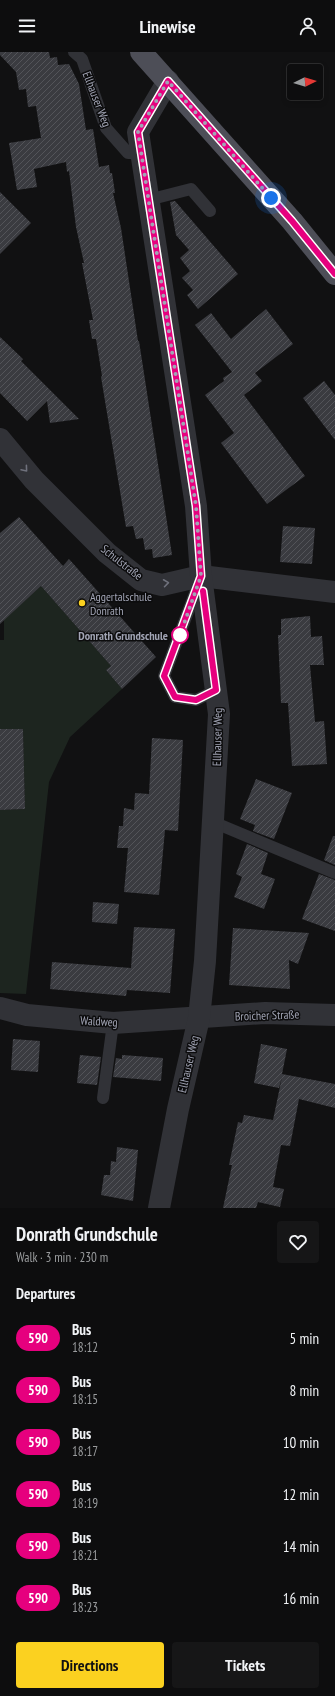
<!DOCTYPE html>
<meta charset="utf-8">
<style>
body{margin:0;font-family:"PT Sans Narrow",sans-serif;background:#161617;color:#f1f3f6;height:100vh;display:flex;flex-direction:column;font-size:15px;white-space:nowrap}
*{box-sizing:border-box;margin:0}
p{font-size:13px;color:#9a9c9e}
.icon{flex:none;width:22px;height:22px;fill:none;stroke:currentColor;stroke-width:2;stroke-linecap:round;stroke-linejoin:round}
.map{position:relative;height:1156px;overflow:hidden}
.details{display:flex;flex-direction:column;background:#0d0d0e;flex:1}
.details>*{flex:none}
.badge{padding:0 8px;border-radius:13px;font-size:14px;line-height:26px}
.needle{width:26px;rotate:85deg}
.tools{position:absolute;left:287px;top:12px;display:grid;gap:8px}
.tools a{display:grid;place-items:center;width:36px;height:36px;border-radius:4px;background:#0d0d0e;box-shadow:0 2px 6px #0003,0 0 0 1px #2d2d2e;font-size:20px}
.you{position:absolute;width:20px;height:20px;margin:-10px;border:3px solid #fff;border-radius:50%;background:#1a73e8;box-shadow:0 0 0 6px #1a73e833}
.map>.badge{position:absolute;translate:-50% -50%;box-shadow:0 0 0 2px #fff}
h2{padding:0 16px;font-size:15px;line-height:36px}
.round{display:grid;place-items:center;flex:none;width:42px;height:42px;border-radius:4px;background:#161617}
.summary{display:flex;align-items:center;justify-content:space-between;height:68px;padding:0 16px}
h1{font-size:19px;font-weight:600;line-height:30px}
.action{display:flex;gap:8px;margin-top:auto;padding:8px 16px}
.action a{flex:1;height:46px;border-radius:4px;background:#fbd120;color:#111;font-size:16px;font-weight:600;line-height:46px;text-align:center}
.action a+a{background:#161617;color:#f1f3f6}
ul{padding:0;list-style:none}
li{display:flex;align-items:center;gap:12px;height:52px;padding:0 16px}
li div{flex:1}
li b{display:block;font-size:15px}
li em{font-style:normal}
li .badge{min-width:44px;font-weight:700;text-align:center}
header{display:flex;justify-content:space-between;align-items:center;height:52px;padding:0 16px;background:#0d0d0e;font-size:18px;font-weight:600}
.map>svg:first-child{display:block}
.park{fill:#1d251f}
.building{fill:url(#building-hatch)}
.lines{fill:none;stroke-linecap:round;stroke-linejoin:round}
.lane{stroke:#313237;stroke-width:12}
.street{stroke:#313237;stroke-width:22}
.primary{stroke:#4d4e57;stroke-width:22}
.oneway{stroke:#6f717c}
.line-casing{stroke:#fff;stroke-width:9}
.line{stroke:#e6007e;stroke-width:6}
.walk{stroke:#a1a4b4;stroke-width:4;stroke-dasharray:0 7.2}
.poi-dot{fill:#fbd120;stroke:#0c0c0d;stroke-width:1.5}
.stop-dot{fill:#fff;stroke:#e6007e;stroke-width:2}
.labels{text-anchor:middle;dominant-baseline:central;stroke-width:3;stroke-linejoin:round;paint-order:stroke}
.street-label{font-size:12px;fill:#a1a4b4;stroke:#0c0c0d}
.poi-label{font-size:12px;fill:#a1a4b4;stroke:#0c0c0d;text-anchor:start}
.stop-label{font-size:12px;font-weight:bold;fill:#a1a4b4;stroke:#0c0c0d;text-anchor:end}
</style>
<header><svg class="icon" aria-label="menu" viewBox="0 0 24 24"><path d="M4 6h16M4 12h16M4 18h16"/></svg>Linewise<svg class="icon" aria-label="person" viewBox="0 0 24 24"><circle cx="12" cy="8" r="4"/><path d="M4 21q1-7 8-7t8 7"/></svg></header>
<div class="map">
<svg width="335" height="1156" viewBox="0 0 335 1156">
<defs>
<pattern id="building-hatch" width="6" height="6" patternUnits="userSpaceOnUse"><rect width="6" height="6" fill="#3a3b40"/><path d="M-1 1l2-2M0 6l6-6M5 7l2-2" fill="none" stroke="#535459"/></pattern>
</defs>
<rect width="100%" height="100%" fill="#111112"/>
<path class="park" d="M41 534 111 614 106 618 122 637 70 685 49 730 26 942 0 941V758L25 757 23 677H0V588H4V568Z"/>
<g class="building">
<path d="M0 0H49L50 6 57 5 58 13 69 12 79 32 86 78 93 77 99 115 109 113 110 121H112L115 141H113L121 176 138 289H139L172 503 153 506 152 497 145 498 143 486 136 487 133 474 126 475 101 325 102 324 96 287H92L89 268H93L82 211H84L76 175 69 119 67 120 66 110 34 117 37 135 17 138 9 91 41 86 36 54 28 55 26 37 19 38 16 20 0 3Z"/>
<path d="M0 140 31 171 0 202Z"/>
<path d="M175 149 238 222 198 257 187 243 193 238 182 226 190 219 180 206 189 198 176 183 170 150Z"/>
<path d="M266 257 293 292 255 321 262 329 244 343 305 424 267 452 221 391 234 381 205 343 224 329 223 326 232 320 195 273 211 261 231 287Z"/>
<path d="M0 285 23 307 21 309 79 367 50 371 47 349 27 369 0 341Z"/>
<path d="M324 329 335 343V388L303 346Z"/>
<path d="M19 465 63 514 69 507 156 605 122 637 106 618 111 614 41 534 0 572V481Z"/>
<path d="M283 474 315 476 312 512 280 510Z"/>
<path d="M310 564 311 585 322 584 324 613H310L315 670 324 669 327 712 292 714 288 651H281L278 583H281V567Z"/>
<path d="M0 677H23L25 757 0 758Z"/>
<path d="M152 686 183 688 178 779 165 778 159 843 124 840 128 796H117L119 774H123L124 756 134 758 135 741 149 742Z"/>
<path d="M256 727 292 741 274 787 253 779 255 773 240 767Z"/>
<path d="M333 784H335V813L324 808Z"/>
<path d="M247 792 268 801 261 822 275 827 264 857 234 845 242 825 236 822Z"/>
<path d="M319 822 335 828V879L302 867Z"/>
<path d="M93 850 119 852 117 872 92 870Z"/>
<path d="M134 875 175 877 170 941 127 938 126 944 50 937 52 910 131 916Z"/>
<path d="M233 876 309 881 298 912 289 908 290 937 229 933Z"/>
<path d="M13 987 40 989 38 1020 11 1018Z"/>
<path d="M261 992 287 997 282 1022 335 1032V1056L299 1047 290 1094 281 1093 273 1135 284 1137 280 1155 258 1150 256 1156H223L232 1113H229L238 1070 242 1071 244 1063 273 1068 282 1025 279 1036 254 1031Z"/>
<path d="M80 1003 101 1005 97 1033 77 1031Z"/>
<path d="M122 1003 163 1006 161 1029 113 1025 116 1006 122 1007Z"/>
<path d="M117 1095 138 1098 133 1149 101 1143 104 1123H110L111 1109 116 1110Z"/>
</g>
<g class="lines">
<g class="lane">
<path d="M74 0 82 7 106 76 128 101H141"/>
<path d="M148 148 191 137 210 159"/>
<path d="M198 533 164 624 175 645 196 648 216 638"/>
<path d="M213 770 335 821"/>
<path d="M103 1046 113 971"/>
</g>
<g class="street">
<path d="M0 387 34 428 107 501 141 528 162 533 201 524 335 540"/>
<path d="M0 956 27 963 113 971 265 961 335 963"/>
<path d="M159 1156 178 1057 199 966 205 909 219 662 201 524 196 454 138 80 168 29"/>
</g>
<path class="primary" d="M141 0 292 169 335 222"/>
</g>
<defs><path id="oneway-chevron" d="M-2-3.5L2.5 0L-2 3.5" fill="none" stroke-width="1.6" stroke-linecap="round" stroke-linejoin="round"/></defs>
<g class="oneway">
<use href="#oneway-chevron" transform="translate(25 417) rotate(50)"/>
<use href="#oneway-chevron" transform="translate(166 531) rotate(-8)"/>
</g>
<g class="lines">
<g class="line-casing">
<path id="line" d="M203 539 216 638 196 648 175 645 164 624 201 524 196 454 138 80 168 29 292 169 335 222"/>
</g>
<use href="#line" class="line"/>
<path class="walk" d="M180 583 201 524 196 454 138 80 168 29 271 146"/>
</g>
<circle class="poi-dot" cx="82" cy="551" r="4"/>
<circle class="stop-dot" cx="180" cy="583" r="8"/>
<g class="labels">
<g class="street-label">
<text transform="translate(97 47) rotate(69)">Ellhauser Weg</text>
<text transform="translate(122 510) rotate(38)">Schulstraße</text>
<text transform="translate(217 685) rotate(-89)">Ellhauser Weg</text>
<text transform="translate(267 963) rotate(-2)">Broicher Straße</text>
<text transform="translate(99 969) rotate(3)">Waldweg</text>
<text transform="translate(188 1012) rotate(-77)">Ellhauser Weg</text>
</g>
<g class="poi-label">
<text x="90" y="544">Aggertalschule<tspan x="90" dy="14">Donrath</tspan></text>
</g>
<g class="stop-label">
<text x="168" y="583">Donrath Grundschule</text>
</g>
</g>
</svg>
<div class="tools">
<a><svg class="needle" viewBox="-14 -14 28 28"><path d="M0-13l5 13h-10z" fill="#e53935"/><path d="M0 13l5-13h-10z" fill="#9a9c9e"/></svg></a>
</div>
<div class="you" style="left:271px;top:146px"></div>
</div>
<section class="details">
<div class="summary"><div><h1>Donrath Grundschule</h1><p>Walk · 3 min · 230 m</p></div><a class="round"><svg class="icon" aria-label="heart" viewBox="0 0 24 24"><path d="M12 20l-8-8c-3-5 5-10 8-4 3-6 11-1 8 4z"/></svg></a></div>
<h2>Departures</h2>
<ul>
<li><span class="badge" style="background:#e6007e;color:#fff">590</span><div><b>Bus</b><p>18:12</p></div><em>5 min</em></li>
<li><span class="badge" style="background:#e6007e;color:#fff">590</span><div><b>Bus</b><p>18:15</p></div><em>8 min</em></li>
<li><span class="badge" style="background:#e6007e;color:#fff">590</span><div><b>Bus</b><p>18:17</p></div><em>10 min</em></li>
<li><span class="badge" style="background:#e6007e;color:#fff">590</span><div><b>Bus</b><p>18:19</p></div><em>12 min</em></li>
<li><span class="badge" style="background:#e6007e;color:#fff">590</span><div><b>Bus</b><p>18:21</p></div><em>14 min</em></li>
<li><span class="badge" style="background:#e6007e;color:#fff">590</span><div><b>Bus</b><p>18:23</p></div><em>16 min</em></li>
</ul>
<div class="action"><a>Directions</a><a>Tickets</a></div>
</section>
